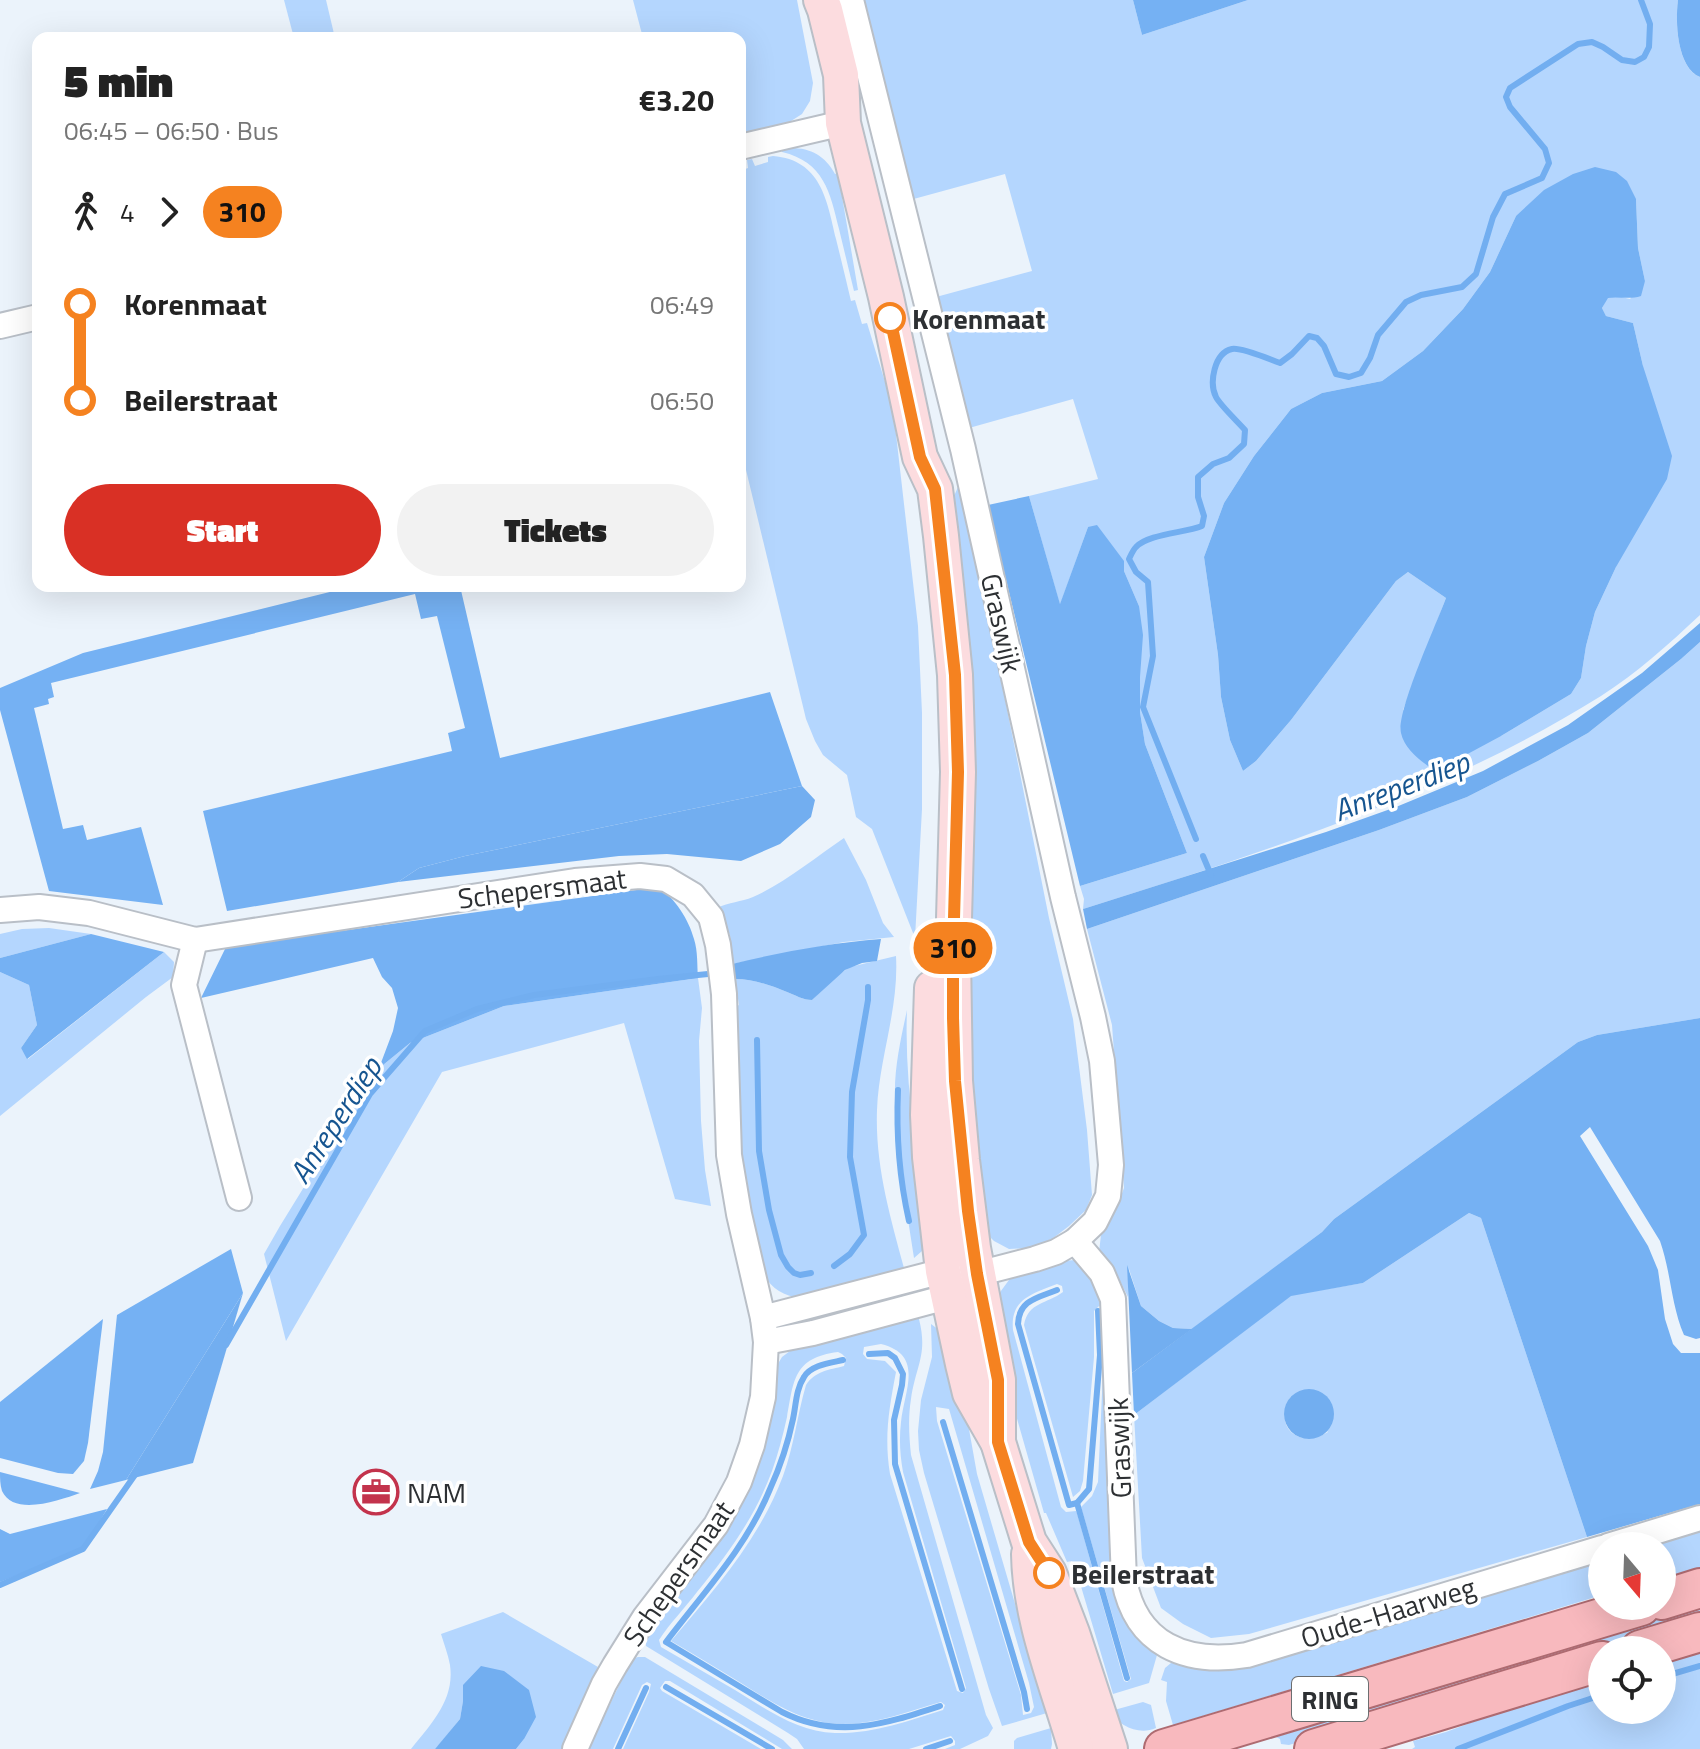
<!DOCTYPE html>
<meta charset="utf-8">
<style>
body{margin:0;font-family:"Titillium Web",sans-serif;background:#f2f2f2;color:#222;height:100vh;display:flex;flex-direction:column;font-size:30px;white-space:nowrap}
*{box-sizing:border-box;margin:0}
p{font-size:26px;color:#767676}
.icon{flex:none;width:44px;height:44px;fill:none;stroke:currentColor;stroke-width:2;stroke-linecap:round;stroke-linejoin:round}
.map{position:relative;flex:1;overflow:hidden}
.details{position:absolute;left:32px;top:32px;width:714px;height:560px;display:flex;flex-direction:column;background:#fff;border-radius:16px;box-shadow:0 8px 32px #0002}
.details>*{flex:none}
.badge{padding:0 16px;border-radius:26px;font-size:28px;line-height:52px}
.needle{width:52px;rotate:161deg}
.tools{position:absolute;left:1588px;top:1532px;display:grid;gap:16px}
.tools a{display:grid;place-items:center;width:88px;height:88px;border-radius:50%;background:#fff;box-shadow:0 8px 32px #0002;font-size:40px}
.map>.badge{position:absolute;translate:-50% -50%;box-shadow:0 0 0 4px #fff}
.legs{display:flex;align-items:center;gap:12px;height:88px;padding:0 32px;font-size:26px}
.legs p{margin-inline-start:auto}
.head{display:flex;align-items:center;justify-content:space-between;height:136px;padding:0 32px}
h1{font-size:44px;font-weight:800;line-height:60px}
.primary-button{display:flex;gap:16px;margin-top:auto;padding:16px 32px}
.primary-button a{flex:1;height:92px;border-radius:48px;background:#d93025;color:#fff;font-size:32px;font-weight:800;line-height:92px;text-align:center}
.primary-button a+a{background:#f2f2f2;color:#222}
ul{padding:0 32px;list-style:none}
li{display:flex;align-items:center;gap:28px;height:96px;font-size:30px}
li i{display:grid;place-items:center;width:12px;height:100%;margin:0 10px;background:currentColor}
li i::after{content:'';width:20px;height:20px;margin:-10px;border:6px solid;border-radius:50%;background:#fff}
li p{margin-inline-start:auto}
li:first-child i{background:linear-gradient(#0000 50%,currentColor 0)}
li:last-child i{background:linear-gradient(currentColor 50%,#0000 0)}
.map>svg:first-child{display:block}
.green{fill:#b4d6fe;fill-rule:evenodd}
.forest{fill:#75b1f3}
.water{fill:#72aef0}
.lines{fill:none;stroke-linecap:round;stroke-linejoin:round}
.stream{stroke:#72aef0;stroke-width:6}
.minor-casing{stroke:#b9bfc7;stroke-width:28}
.secondary-casing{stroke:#b9bfc7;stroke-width:38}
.primary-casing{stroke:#ae6b71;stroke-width:42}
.minor{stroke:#fff;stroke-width:24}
.secondary{stroke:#fcdcdf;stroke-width:34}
.primary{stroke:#f8b9be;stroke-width:38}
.line-1-casing{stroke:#fff;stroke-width:18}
.line-1{stroke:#f58220;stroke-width:12}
.stop-1-dot{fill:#fff;stroke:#f58220;stroke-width:4}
.labels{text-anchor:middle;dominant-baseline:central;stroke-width:7;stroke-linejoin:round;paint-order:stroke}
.shield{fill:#fff;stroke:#6c6e70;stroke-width:2}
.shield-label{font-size:26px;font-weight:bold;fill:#2d3033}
.stop-label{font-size:28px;font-weight:bold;fill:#2d3033;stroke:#fff;text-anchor:start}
.street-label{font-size:28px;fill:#2d3033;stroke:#fff}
.poi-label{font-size:28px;fill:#2d3033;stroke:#fff;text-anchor:start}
.water-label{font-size:30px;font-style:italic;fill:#165590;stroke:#fff}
</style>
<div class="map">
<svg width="1700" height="1749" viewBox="0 0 1700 1749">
<rect width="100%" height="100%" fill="#ebf3fb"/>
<g class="green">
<path d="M284 0H326L335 38H294Z"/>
<path d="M633 0H797L813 83 810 101 802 114 788 123 740 135V38H643Z"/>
<path d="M859 0H1133L1142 35 1248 0H1678C1675 22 1677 68 1700 77V615C1669 644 1637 673 1601 696 1441 796 1261 853 1083 909L1084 899 1080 886 1187 853 1145 744 1140 712 1139 606 1124 571 1123 561 1088 527 1060 605 1029 496 1098 479 1073 399 969 428 936 297 1032 271 1005 174 910 200ZM1636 199 1638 248 1645 281 1630 299 1617 296 1607 298 1602 308 1606 316 1633 323 1643 366 1616 567 1595 612 1586 646 1581 678 1571 694 1501 736 1403 710 1446 598 1408 572 1396 581 1291 720 1256 761 1243 771 1230 740 1221 697 1218 655 1204 557 1224 503 1254 456 1291 409 1322 393 1382 381 1423 351 1463 309 1490 272 1516 216Z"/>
<path d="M788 148C809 147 825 155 835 174L838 173 858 290 854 291C849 270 844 250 839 229 830 192 824 162 782 152L781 149Z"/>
<path d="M773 156C821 160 827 200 836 239 841 259 846 280 851 301L855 300 862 324 867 323 893 408 918 626 922 713V809L915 938 872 829 856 817 847 775 823 755 815 741 806 719 740 445V171L748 168 747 160 752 159 755 166 768 162V157Z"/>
<path d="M961 480 1049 918 1073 1019 1087 1130 1092 1195 1086 1210 1069 1226 1052 1239 1028 1248 1009 1249 994 1241 982 1229 973 1212 945 517Z"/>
<path d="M1700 642V1018L1597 1035 1578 1042 1334 1219 1322 1232 1192 1329 1173 1328 1159 1321 1141 1306 1129 1269 1128 1297 1112 1265 1099 1252 1101 1235 1115 1212 1124 1188 1112 1025 1087 929 1379 830 1467 797 1538 761 1588 733 1681 659Z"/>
<path d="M844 838 866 880 883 923 894 937 844 942 732 964 730 935 717 908C729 902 741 902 753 897 783 884 816 857 844 838Z"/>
<path d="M49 928 91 934 0 958V934L22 929Z"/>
<path d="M164 952 174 962 173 977 146 997 0 1116V972L29 985 37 1025 21 1048 28 1059Z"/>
<path d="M896 956C899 1009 879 1058 877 1110 875 1165 890 1216 904 1268L902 1270 800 1298C784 1296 772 1289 764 1275L744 1182 740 1154 737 1006 739 1005 735 979C753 979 770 985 787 992 795 995 803 1000 812 1000L838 975 850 967Z"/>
<path d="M698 978 702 1008 699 1041 701 1121 705 1170 711 1206 675 1199 624 1023 442 1072 286 1341 264 1254 280 1226 355 1104 383 1065 410 1043 504 1006Z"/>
<path d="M907 1010C904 1086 918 1161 929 1236L922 1251 914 1258C906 1205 896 1151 895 1097 894 1068 901 1038 907 1010Z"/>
<path d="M1469 1213 1481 1218 1587 1537 1249 1634 1211 1638 1183 1624 1161 1608 1142 1558 1134 1415 1291 1295 1363 1283ZM1291 1396 1328 1432C1298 1450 1272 1426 1291 1396Z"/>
<path d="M1075 1260 1081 1262 1104 1291 1115 1567 1157 1655 1149 1683 1113 1694 1077 1573 1080 1572 1077 1563 1074 1564 1072 1561 1067 1562 1046 1513H1044L1005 1377 998 1295 1009 1280 1015 1276 1063 1261ZM1057 1284 1062 1286 1063 1292C1047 1304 1028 1302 1024 1325L1073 1497 1080 1491 1083 1481 1094 1357V1311L1099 1306 1102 1307 1104 1349 1098 1482 1092 1496 1081 1507 1131 1679 1127 1682 1124 1681 1077 1513 1076 1511 1066 1512 1061 1507 1013 1330C1010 1299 1032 1294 1057 1284Z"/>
<path d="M913 1318 919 1319C928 1355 916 1365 911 1399 908 1417 909 1436 911 1455L986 1715 993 1728 988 1736 960 1749H945L955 1745V1741L951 1736 909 1749H804L797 1739 788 1733 646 1646 645 1638 675 1596 712 1548 776 1367 782 1357 794 1348ZM881 1344C925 1355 904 1391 901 1422 899 1439 900 1455 903 1472L966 1688 963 1693 957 1691 890 1474C884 1437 889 1409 896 1372L885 1361 867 1359 863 1354 864 1347ZM838 1352 842 1354 846 1358 844 1366C829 1370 815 1371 806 1385 797 1416 794 1446 783 1476 759 1540 715 1589 671 1641 695 1655 718 1669 741 1683 773 1703 804 1724 844 1724 877 1724 909 1711 941 1702L945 1705 943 1710C908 1721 873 1734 835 1733 798 1732 766 1709 735 1690 710 1676 686 1661 661 1647L659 1640C670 1623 685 1608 697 1592 728 1554 755 1517 772 1471 778 1454 783 1435 787 1417 794 1380 793 1358 838 1352Z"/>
<path d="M931 1324 939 1330 959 1373 977 1474 1047 1713 1002 1726 989 1689 924 1473 919 1450 918 1431 921 1400 932 1357ZM936 1407 949 1409 1029 1683 1034 1707 1031 1713 1023 1715 1021 1695 937 1421Z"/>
<path d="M1700 1525V1569L1662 1579V1546H1631Z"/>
<path d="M1602 1555V1595L1173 1725 1166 1701 1167 1682 1161 1680 1165 1668 1171 1663Z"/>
<path d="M1700 1599V1620L1289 1745 1281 1744 1280 1739 1276 1737 1439 1688 1579 1635Z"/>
<path d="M503 1612 598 1667 562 1749H516L524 1739 463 1685V1701L460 1719 439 1745 435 1749H411C431 1724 455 1700 450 1665 448 1654 444 1644 441 1634Z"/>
<path d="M1700 1644V1749H1412L1415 1747 1413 1741 1446 1732 1602 1674V1710H1662V1656Z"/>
<path d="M638 1657H645L783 1740 792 1749H782L670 1681H665L660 1688 662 1691 761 1749H623L649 1692 651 1684 647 1682 642 1685 613 1749H588L632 1659Z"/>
<path d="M1143 1702 1151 1705 1156 1728C1138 1736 1120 1725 1107 1712Z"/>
<path d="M1051 1728 1052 1744 1051 1749H1014V1741L1017 1738Z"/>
</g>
<g class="forest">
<path d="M1133 0H1248L1142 35Z"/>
<path d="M1678 0H1700V77C1677 68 1675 22 1678 0Z"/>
<path d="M1595 167 1616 172 1627 181 1636 199 1638 248 1645 281 1641 296C1629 300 1619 296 1608 298L1602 308 1606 316 1633 323 1643 366 1672 456 1667 479 1616 567 1595 612 1586 646 1581 678 1571 694 1501 736 1449 764 1428 766C1417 758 1404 747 1401 733 1396 712 1437 623 1446 598L1408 572 1396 581 1291 720 1256 761 1243 771 1230 740 1221 697 1218 655 1204 557 1224 503 1254 456 1291 409 1322 393 1382 381 1423 351 1463 309 1490 272 1516 216 1544 190 1573 174Z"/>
<path d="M1029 496 1060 604 1088 527 1097 525 1124 561V571L1139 606 1143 635 1140 677V712L1145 744 1187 853 1080 886 988 505Z"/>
<path d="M354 586H460L500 758 770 692 802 786 465 856 419 868 398 882 227 911 203 811 452 751 448 733 465 728 437 616 421 619 415 594 51 683 54 697 48 699 49 704 34 708 63 829 83 825 87 840 141 827 163 905 49 891 0 710V688L83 653Z"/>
<path d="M658 887C675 898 689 920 694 939 698 951 697 966 698 978L504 1006 410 1043 383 1065 376 1076 393 1031 398 1008 392 988 382 977 373 958 201 998 226 947Z"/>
<path d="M91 934 164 952 27 1059 21 1048 37 1025 29 985 0 972V958Z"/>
<path d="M1700 1018V1338L1696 1339 1684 1335C1671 1305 1671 1272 1660 1241L1590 1127 1580 1136 1648 1246 1658 1270 1665 1319 1673 1344 1681 1353H1700V1504L1587 1537 1481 1218 1469 1213 1363 1283 1291 1296 1134 1415 1132 1373 1322 1232 1334 1219 1578 1042 1597 1035Z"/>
<path d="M231 1249 243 1293 126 1480 90 1489 98 1471 103 1452 117 1315Z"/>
<path d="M103 1319 88 1443 84 1461 73 1474 58 1473 0 1458V1402Z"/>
<path d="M0 1472 80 1493C60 1500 14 1517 2 1491 0 1485 0 1478 0 1472Z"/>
<path d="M107 1509 83 1549 0 1582V1529L10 1534Z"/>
</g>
<g class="water">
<path d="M1700 623V642L1681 659 1588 733 1538 761 1467 797 1379 830 1087 929 1083 909 1326 832 1396 807 1483 771 1568 725 1642 673Z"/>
<path d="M802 786 815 800 811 817 780 844 741 861 667 854 619 856 398 882 419 868 465 856Z"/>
<path d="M881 939 877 961 862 963 845 970 812 1000C803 1000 795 995 787 992 770 985 753 979 735 979L732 964C781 952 831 943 881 939Z"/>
<path d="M1127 1265 1141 1306 1159 1321 1173 1328 1192 1329 1132 1373Z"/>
<path d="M243 1293 193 1463 126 1480Z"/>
<circle cx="1309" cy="1414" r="25"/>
<path d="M481 1666 504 1671 529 1690 536 1717 524 1739 516 1749H435L460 1719 463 1701V1685Z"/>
</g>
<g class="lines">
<g class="stream">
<path d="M1196 839 1143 707 1153 656 1148 582 1136 572 1129 559C1131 555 1133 550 1136 547 1148 534 1184 533 1202 526L1204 516 1198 497V477L1213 464 1229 458 1244 444 1245 430C1238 422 1220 405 1216 397 1209 383 1214 353 1232 349 1241 347 1269 359 1280 363L1292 354 1309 336 1317 338 1324 346 1336 374 1349 377 1361 373 1370 358 1378 335 1406 302 1421 295 1462 287 1476 274 1493 217 1505 194 1542 178 1549 163 1545 149 1510 107 1506 97 1510 88 1578 44 1592 42 1603 47 1622 60 1635 62 1644 57 1649 47 1650 24 1641 0"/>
<path d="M1203 856 1211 875"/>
<path d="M757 1040 759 1151 769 1210 781 1255 788 1267 794 1273 800 1275 811 1273"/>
<path d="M898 1090C896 1135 899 1177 909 1221"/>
<path d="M834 1266 850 1254 864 1235 850 1157 852 1092 868 1000V987"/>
<path d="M1057 1290C1037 1298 1019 1300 1018 1324L1069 1505 1077 1503 1089 1489 1100 1355 1098 1311"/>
<path d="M226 1345 370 1094 425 1031 477 1009 534 995 658 979 718 973"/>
<path d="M869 1354 888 1353 895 1358 903 1374 902 1385 894 1420 895 1464 962 1689"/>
<path d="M843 1360C830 1363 811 1365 804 1377 796 1389 796 1405 793 1419 788 1443 780 1467 770 1489 746 1548 704 1592 666 1642L782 1712C837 1740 885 1724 940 1706"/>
<path d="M943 1422 1024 1692 1027 1709"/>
<path d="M1077 1503 1127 1678"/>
<path d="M0 1585 83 1549 137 1472"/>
<path d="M1662 1677 1700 1666"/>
<path d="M666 1687 772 1749"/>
<path d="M618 1749 646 1688"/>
<path d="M926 1749 950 1741"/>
<path d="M1458 1749 1568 1706 1602 1695"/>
</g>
<g class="minor-casing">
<g id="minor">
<path d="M740 147 843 123"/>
<path d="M0 326 38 317"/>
<path d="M0 910 39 907 89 913 195 940 575 881 640 876 666 879 693 895 711 917 718 945 724 994 729 1155 739 1214 763 1318 766 1342 763 1397 752 1445 739 1482 716 1525 645 1617 615 1665 604 1684 575 1749"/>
<path d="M195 940 184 985 239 1198"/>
<path d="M1075 1241 1102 1273 1113 1299 1124 1580C1136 1645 1186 1665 1247 1655L1602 1548"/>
<path d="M763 1318 943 1271 977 1274 1035 1259 1056 1252 1075 1241 1095 1222 1108 1196 1111 1165 1102 1061 1093 1017 1063 897 963 449 851 0"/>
<path d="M766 1342 813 1333 947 1297 959 1288"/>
<path d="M1608 1546 1700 1518"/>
</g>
</g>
<g class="secondary-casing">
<g id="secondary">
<path d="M821 0 825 10 841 75 843 123 886 297 920 457 935 489 941 536 955 675 958 772 953 955 955 1081 962 1160 973 1248 998 1380V1442"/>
<path d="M932 988 928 1115 930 1157 943 1271 963 1364 970 1393 998 1442 1029 1542 1049 1573 1072 1633 1110 1749"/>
<path d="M1029 1554C1030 1621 1058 1686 1076 1749"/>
</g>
</g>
<g class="primary-casing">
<g id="primary">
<path d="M1662 1600 1700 1588"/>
<path d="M1640 1650 1700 1632"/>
<path d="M1164 1749 1641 1606"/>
<path d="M1314 1749 1602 1661"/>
</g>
</g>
<use href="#minor" class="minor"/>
<use href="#secondary" class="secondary"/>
<use href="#primary" class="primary"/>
</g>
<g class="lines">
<g class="line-1-casing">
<path id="line-1" d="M890 318 920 457 935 489 955 675 958 772 953 955V1018L955 1081 968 1211 977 1274 998 1380V1442L1029 1542 1049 1573"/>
</g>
<use href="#line-1" class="line-1"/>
</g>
<defs>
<g id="office-ring" transform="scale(2.3)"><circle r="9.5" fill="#fff" stroke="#c3334c" stroke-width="1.5"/><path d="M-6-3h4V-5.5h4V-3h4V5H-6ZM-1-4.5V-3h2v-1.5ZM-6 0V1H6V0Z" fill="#c3334c"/></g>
</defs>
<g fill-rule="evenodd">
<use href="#office-ring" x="376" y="1492"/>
</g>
<g class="stop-1-dot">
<circle cx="890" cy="318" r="14"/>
<circle cx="1049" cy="1573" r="14"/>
</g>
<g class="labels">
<rect class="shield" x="1292" y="1677" width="76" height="44" rx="6"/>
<g class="shield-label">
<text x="1330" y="1699">RING</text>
</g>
<g class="stop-label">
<text x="912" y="318">Korenmaat</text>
<text x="1071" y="1573">Beilerstraat</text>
</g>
<g class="street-label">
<text transform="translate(1002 623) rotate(77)">Graswijk</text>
<text transform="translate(542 888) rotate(-7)">Schepersmaat</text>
<text transform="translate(1119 1448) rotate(-92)">Graswijk</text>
<text transform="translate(678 1573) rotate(-55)">Schepersmaat</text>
<text transform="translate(1388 1612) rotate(-17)">Oude-Haarweg</text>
</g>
<g class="poi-label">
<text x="407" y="1492">NAM</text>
</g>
<g class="water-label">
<text transform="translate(1401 786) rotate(-21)">Anreperdiep</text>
<text transform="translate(335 1120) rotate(-57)">Anreperdiep</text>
</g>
</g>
</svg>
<div class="tools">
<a><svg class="needle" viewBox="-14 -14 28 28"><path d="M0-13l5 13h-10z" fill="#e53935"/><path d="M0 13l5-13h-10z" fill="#767676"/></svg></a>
<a><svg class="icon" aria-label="locate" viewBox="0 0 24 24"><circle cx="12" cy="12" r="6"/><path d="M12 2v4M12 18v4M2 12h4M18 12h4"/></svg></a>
</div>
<b class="badge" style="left:953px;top:948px;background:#f58220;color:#111">310</b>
<section class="details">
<div class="head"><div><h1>5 min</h1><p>06:45 – 06:50 · Bus</p></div><b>€3.20</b></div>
<div class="legs"><svg class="icon" aria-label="walk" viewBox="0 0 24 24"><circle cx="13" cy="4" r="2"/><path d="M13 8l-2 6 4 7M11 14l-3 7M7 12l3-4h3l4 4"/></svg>4<svg class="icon" aria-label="forward" viewBox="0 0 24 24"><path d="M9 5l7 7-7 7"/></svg><b class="badge" style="background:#f58220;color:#111">310</b></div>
<ul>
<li><i style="color:#f58220"></i><b>Korenmaat</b><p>06:49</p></li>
<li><i style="color:#f58220"></i><b>Beilerstraat</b><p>06:50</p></li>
</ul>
<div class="primary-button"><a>Start</a><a>Tickets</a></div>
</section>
</div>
